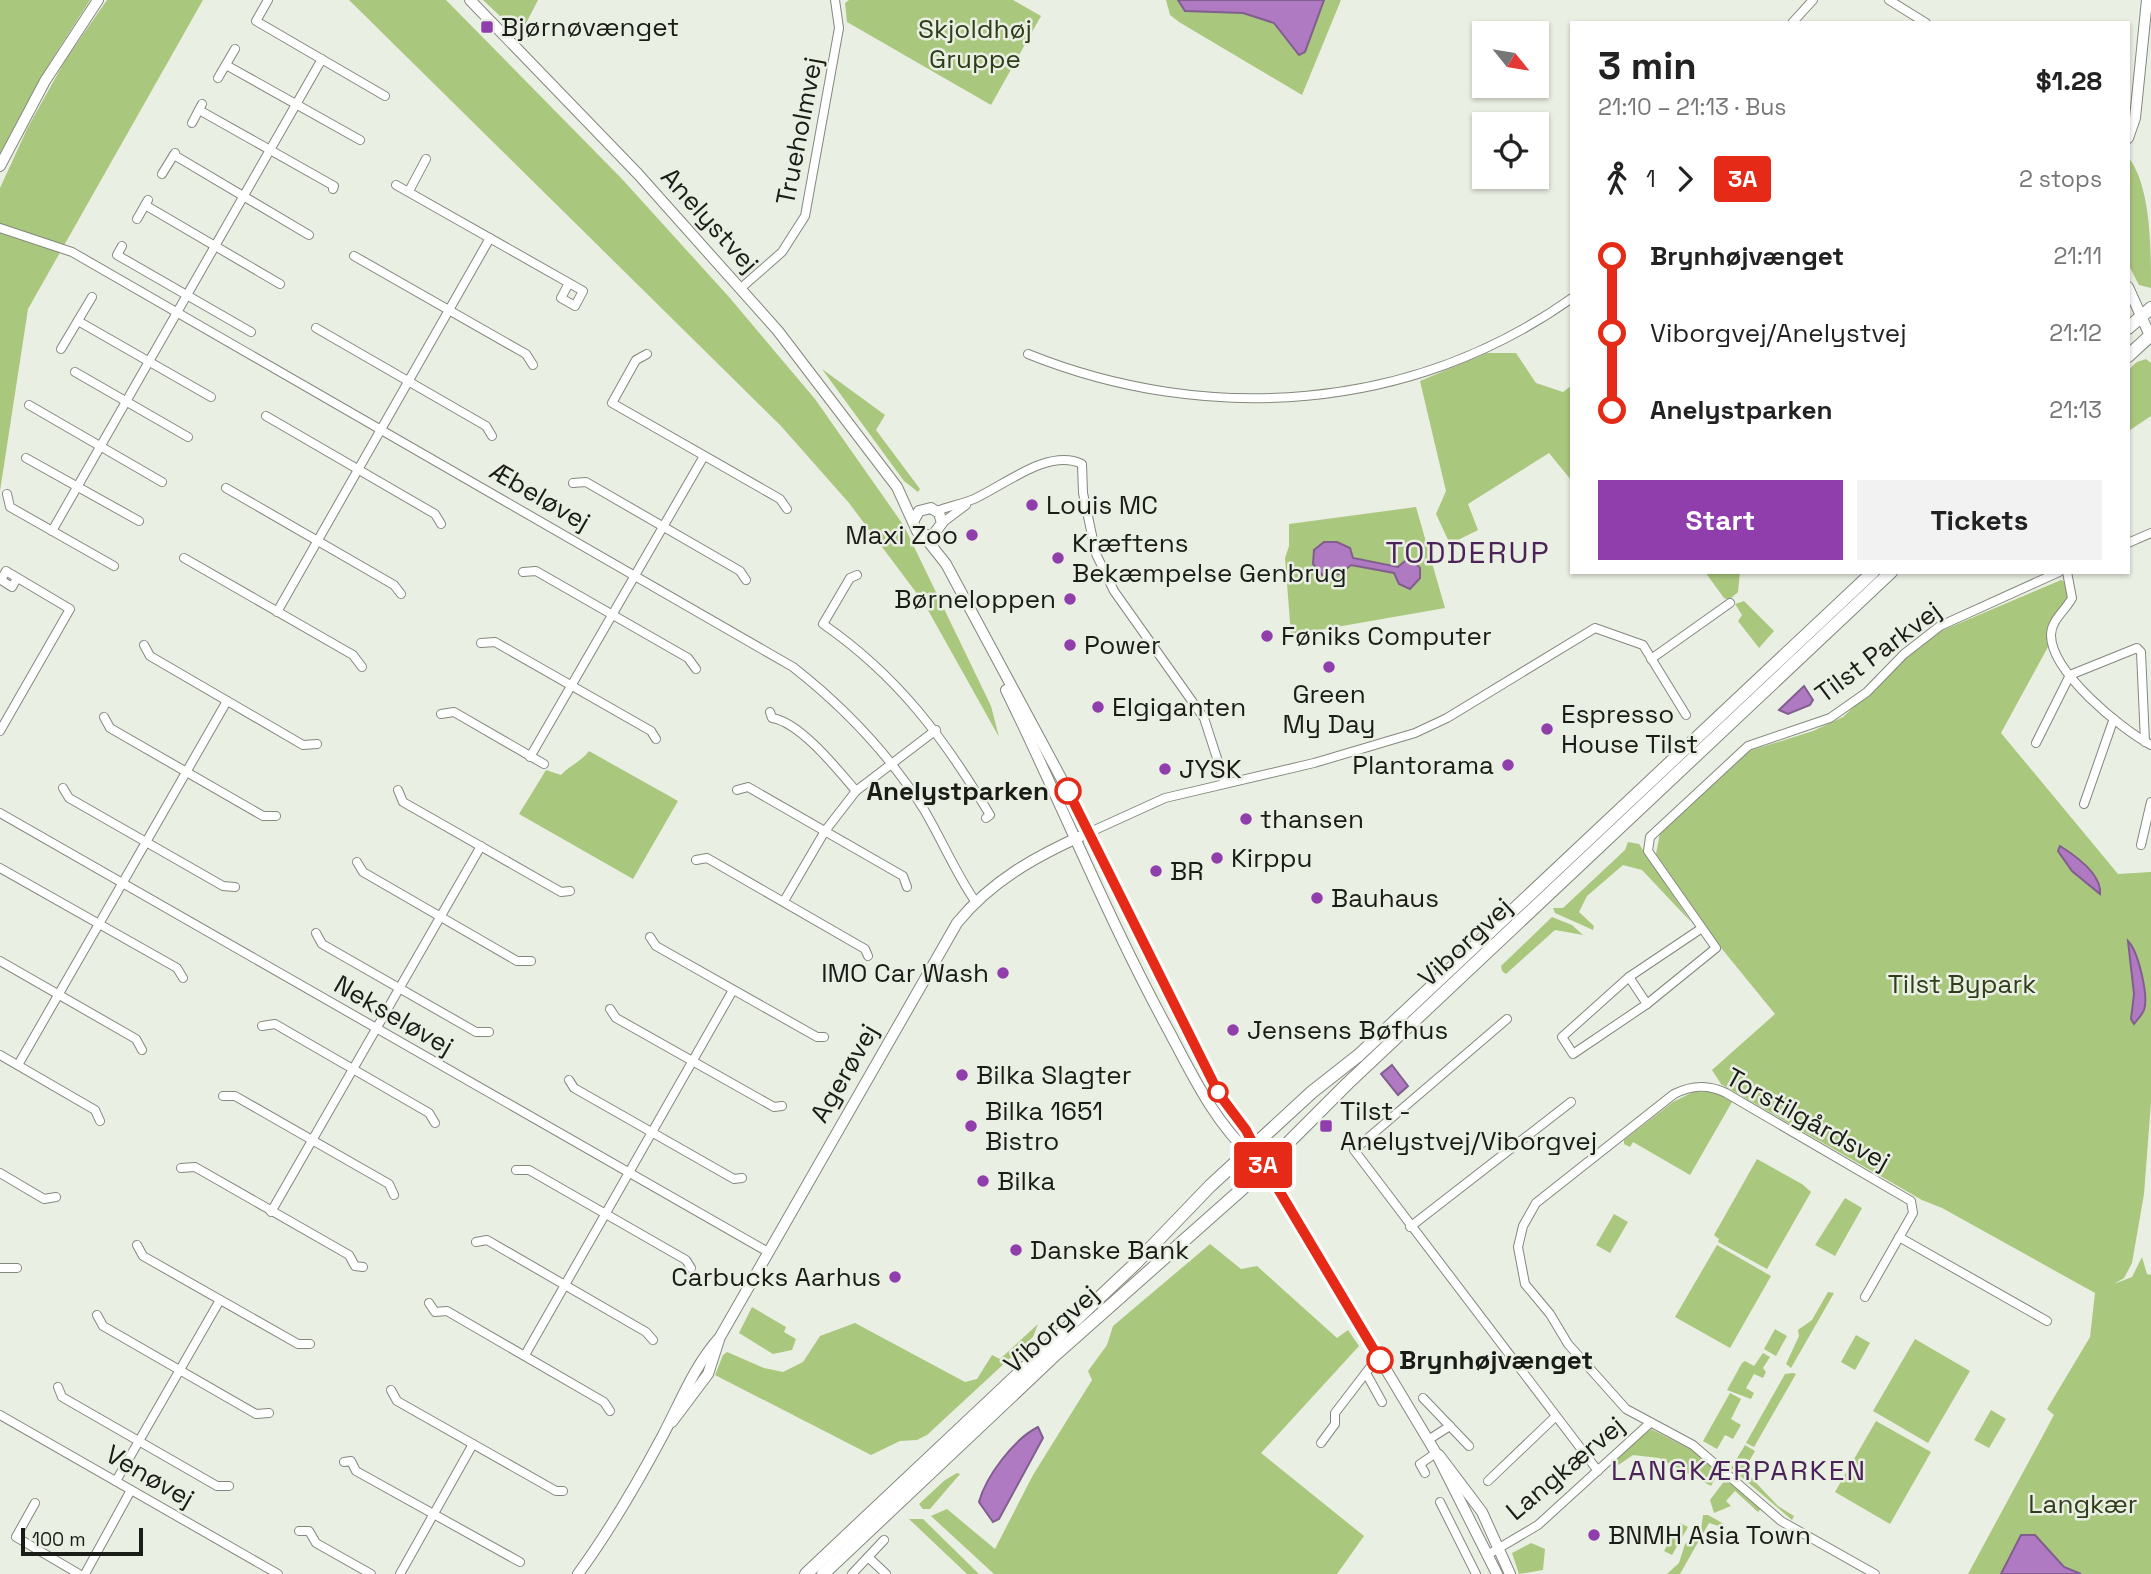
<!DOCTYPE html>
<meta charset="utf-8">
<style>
body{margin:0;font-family:"Space Grotesk",sans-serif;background:#f2f2f2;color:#222;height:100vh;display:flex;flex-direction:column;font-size:26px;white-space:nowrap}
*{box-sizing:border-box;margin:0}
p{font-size:23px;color:#767676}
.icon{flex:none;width:38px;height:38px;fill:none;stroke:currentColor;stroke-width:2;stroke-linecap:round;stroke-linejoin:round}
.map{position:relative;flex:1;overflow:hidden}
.side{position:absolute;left:1570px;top:21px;width:560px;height:553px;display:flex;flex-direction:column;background:#fff;border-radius:0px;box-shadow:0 2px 5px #0004}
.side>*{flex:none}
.badge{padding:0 14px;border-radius:5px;font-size:24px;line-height:46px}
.needle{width:46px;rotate:120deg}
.controls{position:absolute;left:1472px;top:21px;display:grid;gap:14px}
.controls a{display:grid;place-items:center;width:77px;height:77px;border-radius:0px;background:#fff;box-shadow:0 2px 5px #0004;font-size:35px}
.scale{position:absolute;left:21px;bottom:18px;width:122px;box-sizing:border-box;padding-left:7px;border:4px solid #1a1c17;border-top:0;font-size:19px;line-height:24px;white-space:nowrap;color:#1a1c17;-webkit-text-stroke:5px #eaefe3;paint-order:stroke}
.map>.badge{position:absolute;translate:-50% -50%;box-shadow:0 0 0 4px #fff}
.legs{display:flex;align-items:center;gap:10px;height:77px;padding:0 28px;font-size:23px}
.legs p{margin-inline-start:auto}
.headline{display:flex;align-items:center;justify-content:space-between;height:119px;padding:0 28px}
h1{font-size:38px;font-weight:700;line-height:52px}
.action{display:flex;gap:14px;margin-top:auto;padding:14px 28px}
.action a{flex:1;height:80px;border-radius:0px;background:#913ead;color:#fff;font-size:28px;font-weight:700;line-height:80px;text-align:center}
.action a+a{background:#f2f2f2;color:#222}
ul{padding:0 28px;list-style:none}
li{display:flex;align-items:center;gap:24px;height:77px;font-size:26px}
li i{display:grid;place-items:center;width:10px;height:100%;margin:0 9px;background:currentColor}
li i::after{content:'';width:18px;height:18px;margin:-9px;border:5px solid;border-radius:50%;background:#fff}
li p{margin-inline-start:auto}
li:first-child i{background:linear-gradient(#0000 50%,currentColor 0)}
li:last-child i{background:linear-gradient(currentColor 50%,#0000 0)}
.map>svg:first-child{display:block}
.green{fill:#aac77e}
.water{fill:#af7ac2;stroke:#825e8f;stroke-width:2}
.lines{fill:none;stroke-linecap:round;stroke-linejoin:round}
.street-casing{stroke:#83887e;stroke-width:10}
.secondary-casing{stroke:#83887e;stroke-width:12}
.primary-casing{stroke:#83887e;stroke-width:14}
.street{stroke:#fff;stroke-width:8}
.secondary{stroke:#fff;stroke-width:10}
.primary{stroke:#fff;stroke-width:12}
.line-1-casing{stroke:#fff;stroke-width:16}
.line-1{stroke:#e52b18;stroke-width:10}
.poi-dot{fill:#913ead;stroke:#eaefe3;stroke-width:2.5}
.stop-1-dot{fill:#fff;stroke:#e52b18;stroke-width:3.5}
.labels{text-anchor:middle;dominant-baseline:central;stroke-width:5;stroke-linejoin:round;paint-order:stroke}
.poi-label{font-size:26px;fill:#1a1c17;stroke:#eaefe3;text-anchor:start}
.park-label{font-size:26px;fill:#2f3d19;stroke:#eaefe3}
.street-label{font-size:26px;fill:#1a1c17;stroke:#eaefe3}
.stop-label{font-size:26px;font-weight:bold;fill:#1a1c17;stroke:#eaefe3;text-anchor:end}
.neighbourhood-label{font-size:28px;letter-spacing:2px;fill:#4b2359;stroke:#eaefe3}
.quarter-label{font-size:30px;letter-spacing:2px;fill:#4b2359;stroke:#eaefe3}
</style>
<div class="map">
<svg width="2151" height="1574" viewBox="0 0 2151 1574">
<rect width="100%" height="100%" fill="#eaefe3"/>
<g class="green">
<path d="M0 0H90L49 64 0 155Z"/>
<path d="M107 0H203L28 309 0 491V188L28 127 66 59Z"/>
<path d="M349 0H446L622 179 729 297 815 399 904 526 991 706 999 737 924 603 849 503 781 426Z"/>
<path d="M483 0H538L520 35Z"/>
<path d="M849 0H1013L1041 16 991 105 847 22 845 3Z"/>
<path d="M1166 0H1341L1302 95 1179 22 1170 15Z"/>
<path d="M2128 157C2151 185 2151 250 2151 288L2139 285 2128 264Z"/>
<path d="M1487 353H1516L1536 383 1563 392 1571 386V480L1549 453 1468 504 1478 530 1450 544 1436 514 1446 491 1420 381Z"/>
<path d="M2146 359 2151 363V416L2130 430 2128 370 2137 362Z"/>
<path d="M822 369 885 415 876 430 920 489 918 492 904 481Z"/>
<path d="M1416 507 1445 608 1291 635 1285 558 1289 546V524Z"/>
<path d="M1705 572H1740L1738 592 1729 600 1724 598Z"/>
<path d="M2061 580 2067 583 2069 594 2066 603 2049 625V645L2001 733 2118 874 2151 872V1102L2144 1194 2132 1263 2124 1278 2114 1284 2132 1277 2142 1257 2147 1274 2151 1275V1574H1968L2054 1415 2047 1409 2090 1337 2095 1293 1942 1208 1922 1200 1721 1084 1712 1070 1775 1014 1722 949 1656 854 1660 833 1749 751 1813 731 1843 717 1919 646 1941 631Z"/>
<path d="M1744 601 1774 631 1759 648 1738 621 1742 615 1735 604Z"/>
<path d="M589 751 678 801 633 879 519 814 546 770 561 775C570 765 581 762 589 751Z"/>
<path d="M1628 842 1639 844 1691 922 1642 870 1623 865 1587 896 1579 912 1594 926 1593 930 1555 913 1553 908H1563L1625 850Z"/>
<path d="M1552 917 1572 925 1583 935 1555 930 1506 974 1502 971 1501 966Z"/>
<path d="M1693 1092H1714L1732 1102 1690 1175 1633 1142 1630 1147 1624 1144V1140L1673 1102Z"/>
<path d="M1757 1159 1802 1184 1811 1192 1767 1269 1718 1242 1719 1239 1714 1235Z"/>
<path d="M1845 1198 1862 1208 1835 1256 1815 1245Z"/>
<path d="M1614 1214 1628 1222 1610 1253 1596 1245Z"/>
<path d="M1210 1244 1241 1269 1257 1266 1337 1338 1348 1330 1359 1346 1261 1453 1364 1536 1337 1574H994L931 1516 947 1509 995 1549 1033 1475 1092 1380 1088 1371 1107 1345 1113 1326Z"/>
<path d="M1717 1245 1771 1276 1730 1348 1675 1317Z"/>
<path d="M1828 1292 1834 1293 1791 1368 1786 1364 1799 1336 1798 1330 1812 1320Z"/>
<path d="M752 1307 786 1327 784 1332 796 1339 792 1350 773 1354 739 1333Z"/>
<path d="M855 1323 965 1382 977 1379 992 1355 1000 1359 1038 1324 1033 1337 927 1435 917 1440 900 1441 871 1455 715 1375 723 1355 727 1352 764 1368 783 1372 803 1362 820 1336Z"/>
<path d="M1775 1329 1787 1336 1776 1356 1764 1349Z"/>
<path d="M1856 1335 1870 1343 1855 1370 1841 1362Z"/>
<path d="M1915 1339 1970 1371 1928 1443 1873 1411Z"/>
<path d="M1763 1353 1770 1357 1763 1368 1766 1372 1763 1378 1754 1374 1746 1388 1754 1393 1751 1399 1727 1390 1742 1363 1745 1361 1754 1366Z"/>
<path d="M1793 1373 1796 1374 1754 1447 1746 1443 1785 1374Z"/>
<path d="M1730 1393 1741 1399 1731 1419 1741 1425 1733 1439 1725 1435 1717 1449 1703 1441Z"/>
<path d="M1991 1410 2006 1419 1989 1448 1974 1440Z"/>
<path d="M1876 1421 1931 1452 1890 1524 1835 1492Z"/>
<path d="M1651 1429 1694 1451 1720 1470 1711 1486 1659 1458 1633 1455 1617 1466 1615 1459Z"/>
<path d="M1745 1445 1755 1451 1744 1470 1778 1506 1794 1516 1792 1520 1731 1468Z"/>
<path d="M957 1473 960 1474 930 1509H923L919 1504 945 1480Z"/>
<path d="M1728 1476 1762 1507 1758 1512 1735 1491 1726 1501 1731 1506 1714 1513 1710 1500Z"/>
<path d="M1703 1515H1708L1724 1524 1722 1527 1709 1523 1680 1574H1667L1679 1563 1685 1544 1701 1530Z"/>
<path d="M909 1519H923L979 1574H967Z"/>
<path d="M1680 1523 1688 1527 1672 1555 1664 1551Z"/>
<path d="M1531 1543 1545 1549 1543 1570 1519 1574 1512 1553Z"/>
</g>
<g class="water">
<path d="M1178 0H1324L1305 52 1299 55 1274 23 1243 13 1185 11Z"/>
<path d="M1324 542H1337L1350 548 1353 558 1398 567 1405 561 1414 562 1420 568V578L1410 589 1399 584 1394 573 1351 565 1340 574 1322 575 1313 564 1314 550Z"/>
<path d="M1804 686 1813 700 1810 705 1788 714 1779 710Z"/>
<path d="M2060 846C2076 856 2102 874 2100 894L2072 871 2058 851Z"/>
<path d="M2128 941C2138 951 2149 996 2144 1010 2142 1015 2137 1020 2134 1024L2131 1019 2134 994Z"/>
<path d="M1392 1065 1408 1086 1398 1095 1381 1074Z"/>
<path d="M1038 1427 1043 1438 999 1519 993 1522 979 1502C986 1476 1014 1439 1038 1427Z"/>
<path d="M2021 1535H2035L2064 1567 2081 1574H2001Z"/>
</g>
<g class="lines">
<g class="street-casing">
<g id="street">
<path d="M268 0 256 21 385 96"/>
<path d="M1889 0 1926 23"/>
<path d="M1792 23 1813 0"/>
<path d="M226 65 360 140"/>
<path d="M218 78 235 49"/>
<path d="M199 110 334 186 333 189"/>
<path d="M192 123 202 104"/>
<path d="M174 155 309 235"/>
<path d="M162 174 175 153"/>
<path d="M396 185 569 283 561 298 575 306 583 291 569 283"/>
<path d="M409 191 426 159"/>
<path d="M145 205 280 284"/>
<path d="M137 219 148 200"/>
<path d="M0 228 72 252 793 667C844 707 888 753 923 808 941 838 955 872 975 901"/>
<path d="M122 246 117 255 251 332"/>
<path d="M354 256 526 354 533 365"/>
<path d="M741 288 782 252 805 216 839 28 835 0"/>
<path d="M78 321 211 397"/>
<path d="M316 328 486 426 492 436"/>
<path d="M61 349 92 297"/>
<path d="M647 354 636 360 612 403 780 499 787 509"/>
<path d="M1028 354C1207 426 1412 412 1572 298"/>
<path d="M75 372 188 437"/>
<path d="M29 405 162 482"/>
<path d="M266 416 435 514 441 524"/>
<path d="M26 458 139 521"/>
<path d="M573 483 586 482 740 571 746 580"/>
<path d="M226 488 394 585 401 594"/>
<path d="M7 494 10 507 114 566"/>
<path d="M937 511C949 506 962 504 974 499 1005 485 1048 448 1082 464L1083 493 1096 554 1114 591 1204 718 1225 783"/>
<path d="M942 523 966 505"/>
<path d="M52 531 322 59"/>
<path d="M2128 543 2151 533"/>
<path d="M184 558 353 655 362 667"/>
<path d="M523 572 536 571 688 658 696 669"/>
<path d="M2067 572 2072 598C2066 610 2051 620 2051 635 2051 672 2121 729 2151 745"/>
<path d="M857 575 850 578 823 624C898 676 944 738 990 815L986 818"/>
<path d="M277 612 490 238"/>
<path d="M481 643 495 642 651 731 656 739"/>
<path d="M144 645 150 656 303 745 317 744"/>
<path d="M1651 659 1730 603"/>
<path d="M770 712 772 718C800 722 838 770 856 791"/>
<path d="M441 714 454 712 544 764"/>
<path d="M104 717 110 728 263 816H276"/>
<path d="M0 731 70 609 6 571 1 580 12 587 17 578"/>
<path d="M2036 743 2070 675 2137 648 2141 652 2145 742"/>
<path d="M530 757 704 456"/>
<path d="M63 788 69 798 223 886 235 887"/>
<path d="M398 790 403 802 561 892 570 891"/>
<path d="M737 790 748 787 903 876 907 887"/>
<path d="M2084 804 2113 721"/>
<path d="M0 813 768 1252"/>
<path d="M1088 833 1165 798 1314 763 1415 733 1447 718 1595 628 1643 645 1686 715"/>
<path d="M2141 845 2151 802"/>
<path d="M696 860 707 858 865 949 868 956"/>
<path d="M357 862 363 872 517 961H531"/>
<path d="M0 868 177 968 183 978"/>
<path d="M784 901 825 831 856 791 936 730"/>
<path d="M1702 928 1629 977 1562 1037 1573 1054 1647 1004 1716 948 1648 851 1650 837 1748 746 1830 718 1867 692 1904 654 1940 626 2059 572"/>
<path d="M316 933 322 944 476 1032H489"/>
<path d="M650 937 656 946 817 1037H824"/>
<path d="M0 961 136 1039 142 1050"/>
<path d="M1629 977 1647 1004"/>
<path d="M610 1009 616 1018 774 1107 782 1106"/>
<path d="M1507 1019 1354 1150 1598 1471"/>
<path d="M262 1026 275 1024 429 1113 435 1123"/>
<path d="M0 1055 95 1110 100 1121"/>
<path d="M18 1065 227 701"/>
<path d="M569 1080 574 1088 734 1179 742 1178"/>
<path d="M223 1096H235L389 1184 394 1195"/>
<path d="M181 1168 195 1167 349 1255 355 1266 363 1267"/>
<path d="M516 1170H529L686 1260 691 1268"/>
<path d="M0 1173 44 1199 56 1197"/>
<path d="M271 1212 481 846"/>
<path d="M1410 1227 1571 1102"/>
<path d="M1899 1237 2047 1321"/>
<path d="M476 1242 487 1240 646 1332 653 1340"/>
<path d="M137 1245 143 1256 298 1344H310"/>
<path d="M0 1268H17"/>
<path d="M1865 1297 1913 1213 1911 1201 1726 1093C1708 1084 1692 1085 1674 1094L1536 1203 1523 1226 1518 1247 1525 1284 1550 1314 1568 1344 1626 1409 1693 1445 1781 1521 1875 1574"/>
<path d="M429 1303 435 1312 447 1311 604 1402 610 1411"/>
<path d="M97 1315 103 1326 256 1414 269 1413"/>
<path d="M525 1355 733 990"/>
<path d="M1366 1373 1382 1402"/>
<path d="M58 1387 62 1397 217 1486H229"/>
<path d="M391 1390 397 1401 556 1491H563"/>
<path d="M1423 1398 1469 1446"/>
<path d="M0 1415 278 1574"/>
<path d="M1428 1440 1450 1426"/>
<path d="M1321 1443 1335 1424V1413L1378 1357"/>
<path d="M344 1462 351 1461 356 1471 520 1562"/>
<path d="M1425 1473 1420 1464 1436 1453"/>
<path d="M116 1481 220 1300"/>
<path d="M1488 1481 1555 1417"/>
<path d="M1440 1502 1476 1574"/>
<path d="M35 1503 16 1537 79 1574"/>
<path d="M299 1531H309L316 1543 371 1574"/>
<path d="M1489 1554 1538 1525 1650 1423"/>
<path d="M868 1557 886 1574"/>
<path d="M85 1574 131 1490"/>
<path d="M400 1574 473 1444"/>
<path d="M852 1574 884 1540"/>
</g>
</g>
<g class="secondary-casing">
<g id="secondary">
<path d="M470 0 638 174 778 331 897 487 917 531 923 535H933L942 523 939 513 931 508 919 511 914 520"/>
<path d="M2128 138 2135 118 2147 0"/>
<path d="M0 166 45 81 98 0"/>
<path d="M2128 287 2151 338"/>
<path d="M923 535 946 564 1068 791 1219 1094 1246 1130 1276 1186 1436 1453 1497 1574"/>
<path d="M1006 690C1062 804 1109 922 1170 1033 1193 1077 1216 1124 1253 1157"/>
<path d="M672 1422 708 1374 719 1340"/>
<path d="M1439 1455 1482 1512 1510 1574"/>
<path d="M578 1574C610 1530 638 1482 663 1435 681 1401 694 1366 720 1337L957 923C992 880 1038 855 1088 833"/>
</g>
</g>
<g class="primary-casing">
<g id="primary">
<path d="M2128 328 2151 308"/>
<path d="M2128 356 2151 335"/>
<path d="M806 1574 1135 1264 1210 1186 1312 1092 1359 1055 1873 572"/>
<path d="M823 1574 1056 1354 1242 1189 1348 1083 1891 572"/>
</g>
</g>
<use href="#street" class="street"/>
<use href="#secondary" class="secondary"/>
<use href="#primary" class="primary"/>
</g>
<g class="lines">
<g class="line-1-casing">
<path id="line-1" d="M1068 791 1219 1094 1246 1130 1265 1167 1380 1360"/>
</g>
<use href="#line-1" class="line-1"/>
</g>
<g class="poi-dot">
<rect x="480" y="20" width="14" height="14" rx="3.5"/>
<circle cx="1032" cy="505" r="7"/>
<circle cx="972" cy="535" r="7"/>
<circle cx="1058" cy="558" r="7"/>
<circle cx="1070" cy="599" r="7"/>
<circle cx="1267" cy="636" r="7"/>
<circle cx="1070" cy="645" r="7"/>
<circle cx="1329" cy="667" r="7"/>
<circle cx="1098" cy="707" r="7"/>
<circle cx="1547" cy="729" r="7"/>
<circle cx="1508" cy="765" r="7"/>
<circle cx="1165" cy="769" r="7"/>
<circle cx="1246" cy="819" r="7"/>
<circle cx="1217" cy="858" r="7"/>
<circle cx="1156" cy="871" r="7"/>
<circle cx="1317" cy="898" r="7"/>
<circle cx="1003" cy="973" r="7"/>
<circle cx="1233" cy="1030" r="7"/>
<circle cx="962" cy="1075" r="7"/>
<circle cx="971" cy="1126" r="7"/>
<rect x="1319" y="1119" width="14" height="14" rx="3.5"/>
<circle cx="983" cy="1181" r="7"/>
<circle cx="1016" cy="1250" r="7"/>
<circle cx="895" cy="1277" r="7"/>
<circle cx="1594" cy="1535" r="7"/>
</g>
<g class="stop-1-dot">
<circle cx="1068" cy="791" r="12"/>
<circle cx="1218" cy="1092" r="9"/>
<circle cx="1380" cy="1360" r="12"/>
</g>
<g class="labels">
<g class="poi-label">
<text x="501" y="27">Bjørnøvænget</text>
<text x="1046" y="505">Louis MC</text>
<text x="958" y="535" text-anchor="end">Maxi Zoo</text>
<text x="1072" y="543">Kræftens<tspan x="1072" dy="30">Bekæmpelse Genbrug</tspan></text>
<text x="1056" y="599" text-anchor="end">Børneloppen</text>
<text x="1281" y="636">Føniks Computer</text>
<text x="1084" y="645">Power</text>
<text x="1329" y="694" text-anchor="middle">Green<tspan x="1329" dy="30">My Day</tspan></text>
<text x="1112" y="707">Elgiganten</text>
<text x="1561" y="714">Espresso<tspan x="1561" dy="30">House Tilst</tspan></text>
<text x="1494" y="765" text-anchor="end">Plantorama</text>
<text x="1179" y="769">JYSK</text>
<text x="1260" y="819">thansen</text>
<text x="1231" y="858">Kirppu</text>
<text x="1170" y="871">BR</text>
<text x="1331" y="898">Bauhaus</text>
<text x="989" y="973" text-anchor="end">IMO Car Wash</text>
<text x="1247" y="1030">Jensens Bøfhus</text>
<text x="976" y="1075">Bilka Slagter</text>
<text x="985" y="1111">Bilka 1651<tspan x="985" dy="30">Bistro</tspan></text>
<text x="1340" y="1111">Tilst -<tspan x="1340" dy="30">Anelystvej/Viborgvej</tspan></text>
<text x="997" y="1181">Bilka</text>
<text x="1030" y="1250">Danske Bank</text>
<text x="881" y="1277" text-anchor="end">Carbucks Aarhus</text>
<text x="1608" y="1535">BNMH Asia Town</text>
</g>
<g class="park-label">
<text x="975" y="29">Skjoldhøj<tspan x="975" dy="30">Gruppe</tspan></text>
<text x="1962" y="984">Tilst Bypark</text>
<text x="2083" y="1504">Langkær</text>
</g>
<g class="street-label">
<text transform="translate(799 131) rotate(-79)">Trueholmvej</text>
<text transform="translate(710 220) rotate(48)">Anelystvej</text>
<text transform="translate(540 496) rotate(30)">Æbeløvej</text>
<text transform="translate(1878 652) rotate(-37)">Tilst Parkvej</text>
<text transform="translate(1465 942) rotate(-43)">Viborgvej</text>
<text transform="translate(394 1015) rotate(30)">Nekseløvej</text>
<text transform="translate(844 1073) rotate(-60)">Agerøvej</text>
<text transform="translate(1808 1119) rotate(29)">Torstilgårdsvej</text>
<text transform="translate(1051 1329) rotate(-42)">Viborgvej</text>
<text transform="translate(1565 1468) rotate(-40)">Langkærvej</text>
<text transform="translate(150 1476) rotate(30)">Venøvej</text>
</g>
<g class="stop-label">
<text x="1049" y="791">Anelystparken</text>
<text x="1399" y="1360" text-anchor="start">Brynhøjvænget</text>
</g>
<g class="neighbourhood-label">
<text x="1739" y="1470">LANGKÆRPARKEN</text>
</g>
<g class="quarter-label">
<text x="1468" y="552">TODDERUP</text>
</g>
</g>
</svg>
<div class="controls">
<a><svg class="needle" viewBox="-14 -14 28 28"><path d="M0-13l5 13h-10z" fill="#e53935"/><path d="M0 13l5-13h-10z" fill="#767676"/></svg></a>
<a><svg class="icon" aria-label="locate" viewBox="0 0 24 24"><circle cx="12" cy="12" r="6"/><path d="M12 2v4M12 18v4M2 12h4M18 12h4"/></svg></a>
</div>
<div class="scale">100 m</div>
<b class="badge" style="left:1263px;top:1165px;background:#e52b18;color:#fff">3A</b>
<section class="side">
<div class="headline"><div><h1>3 min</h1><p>21:10 – 21:13 · Bus</p></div><b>$1.28</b></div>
<div class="legs"><svg class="icon" aria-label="walk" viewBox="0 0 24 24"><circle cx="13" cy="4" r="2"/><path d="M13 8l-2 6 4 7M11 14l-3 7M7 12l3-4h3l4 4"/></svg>1<svg class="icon" aria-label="forward" viewBox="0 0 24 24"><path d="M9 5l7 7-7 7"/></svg><b class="badge" style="background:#e52b18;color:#fff">3A</b><p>2 stops</p></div>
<ul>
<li><i style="color:#e52b18"></i><b>Brynhøjvænget</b><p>21:11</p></li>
<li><i style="color:#e52b18"></i><span>Viborgvej/Anelystvej</span><p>21:12</p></li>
<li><i style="color:#e52b18"></i><b>Anelystparken</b><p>21:13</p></li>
</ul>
<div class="action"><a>Start</a><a>Tickets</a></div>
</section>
</div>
